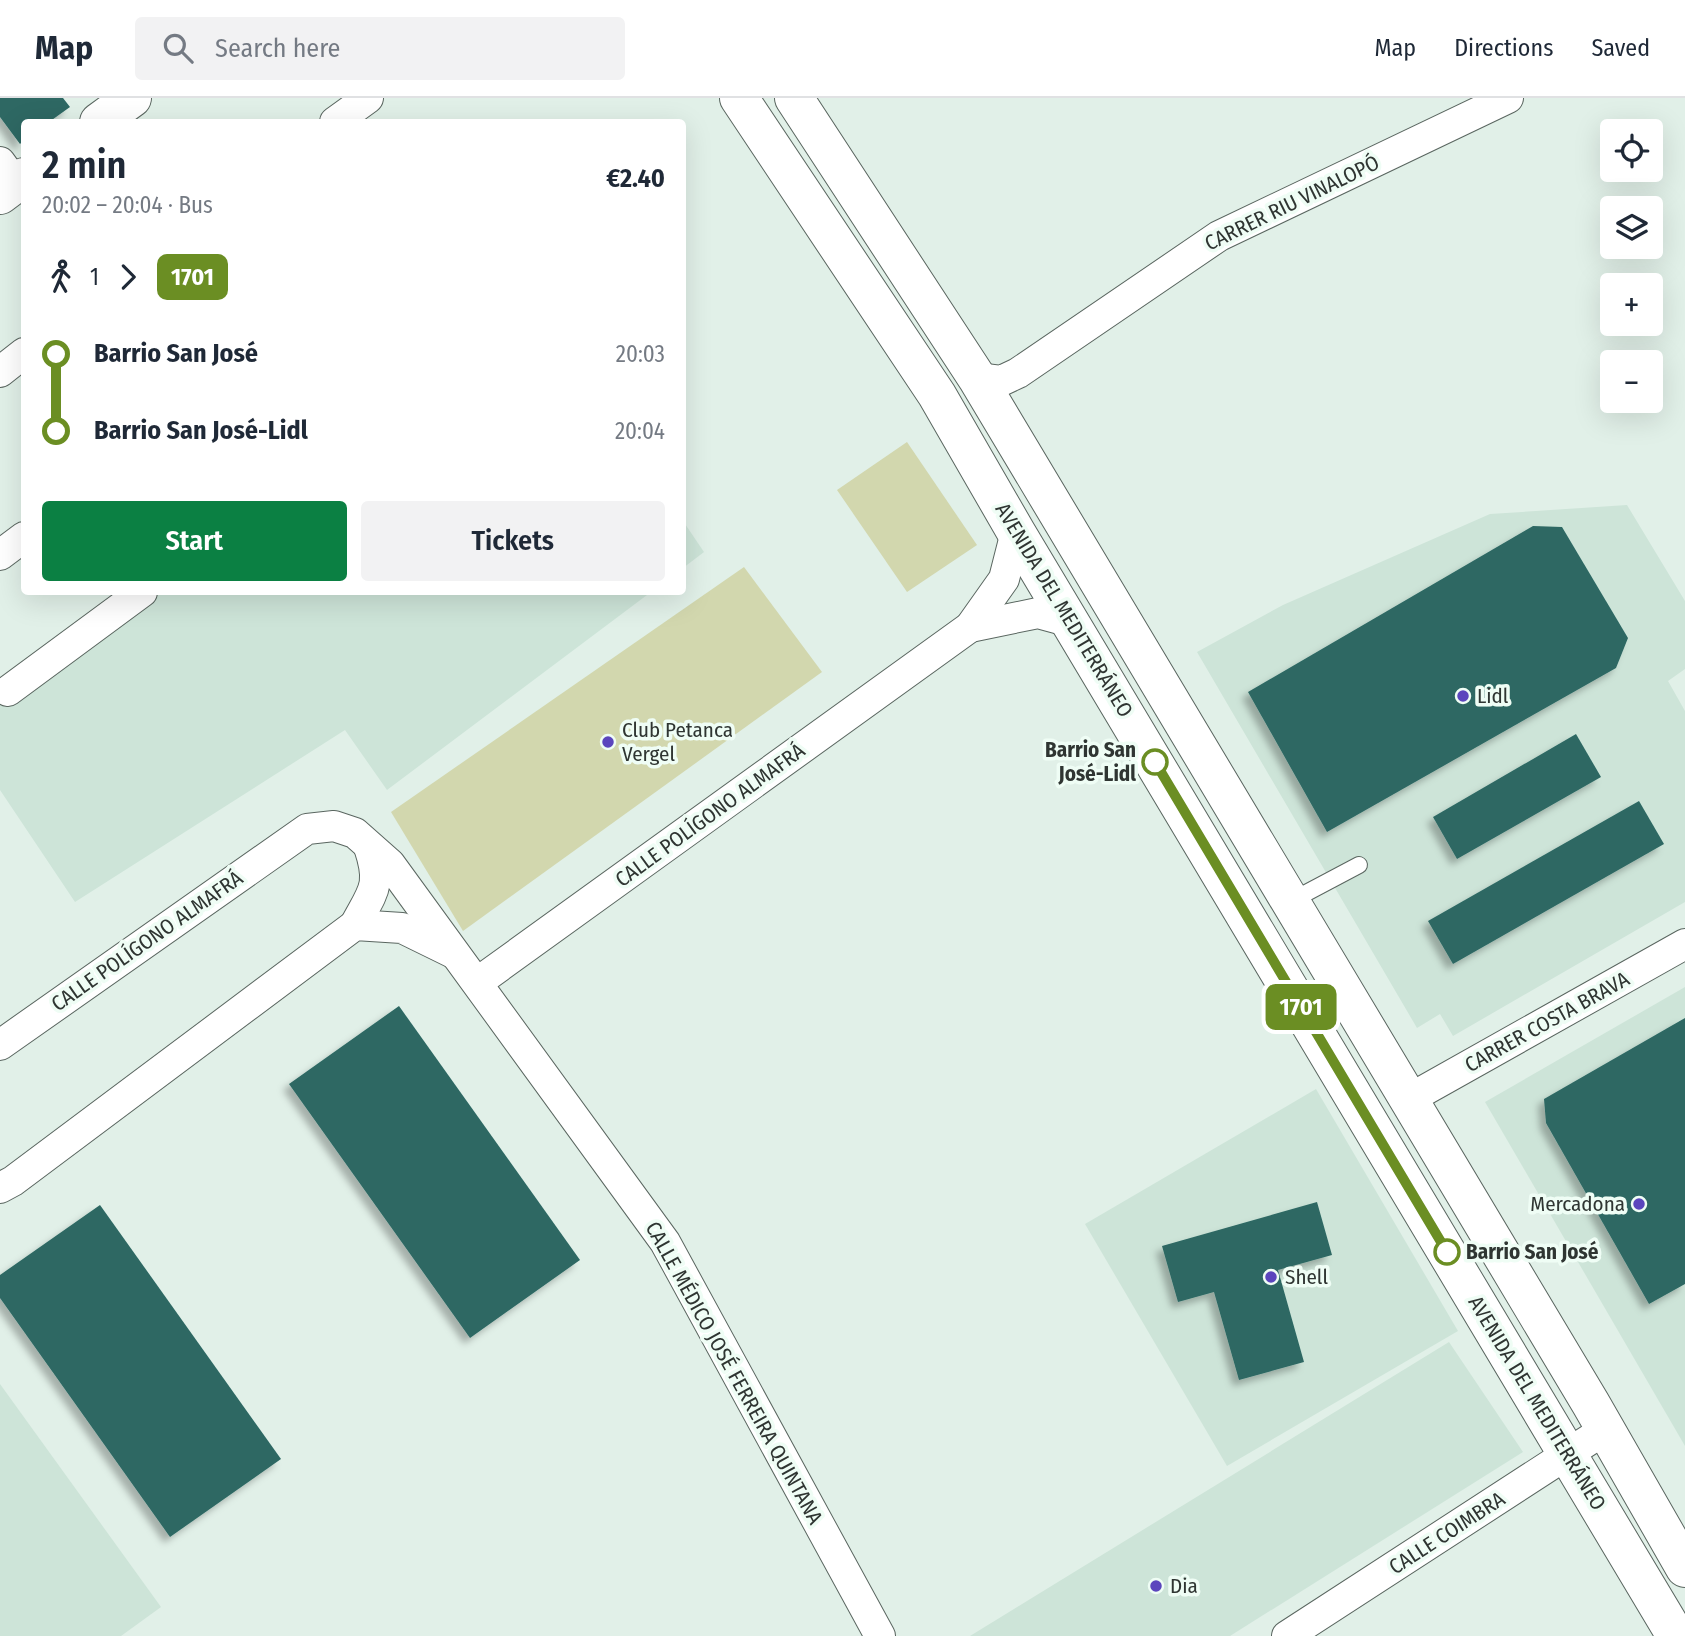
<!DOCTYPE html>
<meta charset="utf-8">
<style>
body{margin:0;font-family:"Fira Sans Condensed",sans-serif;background:#f2f2f3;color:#1f2937;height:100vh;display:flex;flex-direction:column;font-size:26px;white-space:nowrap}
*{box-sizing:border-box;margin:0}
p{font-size:23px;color:#747a83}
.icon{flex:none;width:38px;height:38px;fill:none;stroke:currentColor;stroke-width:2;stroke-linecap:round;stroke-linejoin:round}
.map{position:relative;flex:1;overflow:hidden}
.drawer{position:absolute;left:21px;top:21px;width:665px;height:476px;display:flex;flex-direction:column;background:#fff;border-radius:7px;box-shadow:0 7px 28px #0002}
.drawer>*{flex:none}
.badge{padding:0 14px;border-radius:10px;font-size:24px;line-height:46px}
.tools{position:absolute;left:1600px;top:21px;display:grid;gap:14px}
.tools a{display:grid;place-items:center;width:63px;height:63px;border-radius:7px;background:#fff;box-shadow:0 7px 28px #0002;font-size:35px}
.map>.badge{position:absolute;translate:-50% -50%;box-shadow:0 0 0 4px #fff}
.legs{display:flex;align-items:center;gap:10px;height:77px;padding:0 21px;font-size:23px}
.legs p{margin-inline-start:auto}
.summary{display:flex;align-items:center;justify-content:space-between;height:119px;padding:0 21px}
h1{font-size:38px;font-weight:600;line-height:52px}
.primary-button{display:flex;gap:14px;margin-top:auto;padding:14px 21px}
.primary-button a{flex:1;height:80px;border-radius:7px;background:#0b8043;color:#fff;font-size:28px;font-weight:600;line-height:80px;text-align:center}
.primary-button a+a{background:#f2f2f3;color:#1f2937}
ul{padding:0 21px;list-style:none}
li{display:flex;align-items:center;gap:24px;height:77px;font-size:26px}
li i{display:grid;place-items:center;width:10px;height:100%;margin:0 9px;background:currentColor}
li i::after{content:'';width:18px;height:18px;margin:-9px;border:5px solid;border-radius:50%;background:#fff}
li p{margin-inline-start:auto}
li:first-child i{background:linear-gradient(#0000 50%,currentColor 0)}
li:last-child i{background:linear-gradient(currentColor 50%,#0000 0)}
header{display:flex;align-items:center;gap:42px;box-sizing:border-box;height:98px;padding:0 35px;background:#fff;border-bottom:2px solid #e0e1e3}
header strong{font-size:33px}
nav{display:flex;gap:38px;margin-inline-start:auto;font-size:24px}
.search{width:490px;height:63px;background:#f2f2f3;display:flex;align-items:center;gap:18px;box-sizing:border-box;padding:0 24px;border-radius:7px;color:#747a83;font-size:26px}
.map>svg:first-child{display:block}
.built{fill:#cde4d8}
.green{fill:#d2d7ae}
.building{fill:#2d6863;filter:url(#shadow)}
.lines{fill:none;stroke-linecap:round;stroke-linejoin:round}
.service-casing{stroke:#5a6660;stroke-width:18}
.minor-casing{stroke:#5a6660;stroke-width:32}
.tertiary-casing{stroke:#5a6660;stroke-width:40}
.service{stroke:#fff;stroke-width:16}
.minor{stroke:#fff;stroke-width:30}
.tertiary{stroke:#fff;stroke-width:38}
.line-1-casing{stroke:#fff;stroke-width:16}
.line-1{stroke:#6b8e23;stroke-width:10}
.poi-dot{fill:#5b45bd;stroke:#effdf5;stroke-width:2.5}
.stop-1-dot{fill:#fff;stroke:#6b8e23;stroke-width:3.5}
.labels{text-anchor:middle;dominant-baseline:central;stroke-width:7;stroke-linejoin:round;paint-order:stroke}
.street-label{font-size:21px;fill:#2f3532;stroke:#effdf5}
.poi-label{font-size:21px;fill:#2f3532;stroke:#effdf5;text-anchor:start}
.stop-label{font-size:21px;font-weight:bold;fill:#2f3532;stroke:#effdf5;text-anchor:end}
</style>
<header>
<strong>Map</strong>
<div class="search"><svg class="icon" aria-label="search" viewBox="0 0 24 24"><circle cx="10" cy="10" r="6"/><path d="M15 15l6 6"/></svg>Search here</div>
<nav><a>Map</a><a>Directions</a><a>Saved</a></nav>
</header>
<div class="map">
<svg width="1685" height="1538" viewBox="0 0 1685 1538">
<defs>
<filter id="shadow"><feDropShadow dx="-6" dy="6" stdDeviation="3.5" flood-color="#0004"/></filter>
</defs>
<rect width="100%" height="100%" fill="#e1f0e8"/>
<g class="built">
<path d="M1627 407 1685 503V571L1668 583 1685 613V804L1453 938 1440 916 1417 930 1197 554 1283 507 1490 416Z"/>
<path d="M683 423 704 454 683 470H682Z"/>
<path d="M148 494H651L387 692 345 632 75 804 0 692V601Z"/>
<path d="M1685 889V1348L1485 1004Z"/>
<path d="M1316 991 1458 1233 1227 1368 1085 1126Z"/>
<path d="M1449 1244 1523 1354 1230 1538H970Z"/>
<path d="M0 1286 161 1509 121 1538H0Z"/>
</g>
<g class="green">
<path d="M907 344 977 447 907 494 837 392Z"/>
<path d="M744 469 822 574 463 833 391 714Z"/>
</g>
<g class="building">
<path d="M0 0H63L70 9 49 24H24V42L20 46 0 19Z"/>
<path d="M1533 428 1562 429 1628 540 1616 570 1327 734 1248 594Z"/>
<path d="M1576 636 1601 679 1457 761 1433 719Z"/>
<path d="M1639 703 1664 746 1453 866 1428 823Z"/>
<path d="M399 908 580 1162 470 1240 289 986Z"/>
<path d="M1685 920V1186L1649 1206 1546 1025 1544 1001Z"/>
<path d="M1317 1104 1332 1157 1278 1172 1304 1264 1239 1282 1214 1194 1178 1204 1162 1148Z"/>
<path d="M100 1107 281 1361 170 1439 0 1200V1177Z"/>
</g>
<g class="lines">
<g class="service-casing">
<path id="service" d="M1291 803 1359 767"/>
</g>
<g class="minor-casing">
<g id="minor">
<path d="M335 24 368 0"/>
<path d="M0 64 16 86"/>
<path d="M0 274 24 255"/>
<path d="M977 280 1001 283 1018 275 1219 138 1508 0"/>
<path d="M0 457 24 439"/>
<path d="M970 529 1038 515 1071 524"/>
<path d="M8 593 142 494"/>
<path d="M355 827C373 793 382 788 369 749"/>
<path d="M478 884 970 529 1004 481 1016 434"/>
<path d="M0 947 307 731 334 728 355 735 390 766 665 1144 880 1538"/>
<path d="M1409 1001 1685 846"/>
<path d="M0 1090 13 1083 355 827 402 830 453 855"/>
<path d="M1287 1538 1606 1331"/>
</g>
</g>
<g class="tertiary-casing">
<g id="tertiary">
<path d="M739 0 937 297 1016 434 1676 1538"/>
<path d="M794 0 977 280 1591 1306 1685 1470"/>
<path d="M99 24 132 0"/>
<path d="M0 97 24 79"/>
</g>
</g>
<use href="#service" class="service"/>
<use href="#minor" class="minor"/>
<use href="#tertiary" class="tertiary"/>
</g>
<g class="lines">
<g class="line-1-casing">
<path id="line-1" d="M1155 664 1447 1154"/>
</g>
<use href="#line-1" class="line-1"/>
</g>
<g class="poi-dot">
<circle cx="1463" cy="598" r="7"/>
<circle cx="608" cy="644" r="7"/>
<circle cx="1639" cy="1106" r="7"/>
<circle cx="1271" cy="1179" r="7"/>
<circle cx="1156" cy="1488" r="7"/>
</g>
<g class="stop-1-dot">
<circle cx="1155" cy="664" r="12"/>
<circle cx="1447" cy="1154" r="12"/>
</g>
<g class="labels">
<g class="street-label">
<text transform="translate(1292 105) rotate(-26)">CARRER RIU VINALOPÓ</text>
<text transform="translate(1064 512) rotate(59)">AVENIDA DEL MEDITERRÁNEO</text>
<text transform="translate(710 717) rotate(-36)">CALLE POLÍGONO ALMAFRÁ</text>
<text transform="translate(147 843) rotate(-35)">CALLE POLÍGONO ALMAFRÁ</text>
<text transform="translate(1547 924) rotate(-29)">CARRER COSTA BRAVA</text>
<text transform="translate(734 1275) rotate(61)">CALLE MÉDICO JOSÉ FERREIRA QUINTANA</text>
<text transform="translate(1537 1305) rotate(59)">AVENIDA DEL MEDITERRÁNEO</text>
<text transform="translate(1447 1435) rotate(-33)">CALLE COIMBRA</text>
</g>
<g class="poi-label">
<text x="1477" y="598">Lidl</text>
<text x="622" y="632">Club Petanca<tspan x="622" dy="24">Vergel</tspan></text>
<text x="1625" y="1106" text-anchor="end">Mercadona</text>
<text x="1285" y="1179">Shell</text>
<text x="1170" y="1488">Dia</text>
</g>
<g class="stop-label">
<text x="1136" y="652">Barrio San<tspan x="1136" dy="24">José-Lidl</tspan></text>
<text x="1466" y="1154" text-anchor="start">Barrio San José</text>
</g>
</g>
</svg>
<div class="tools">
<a><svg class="icon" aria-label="locate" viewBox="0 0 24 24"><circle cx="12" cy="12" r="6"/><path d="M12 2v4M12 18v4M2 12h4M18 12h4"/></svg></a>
<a><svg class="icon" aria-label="layers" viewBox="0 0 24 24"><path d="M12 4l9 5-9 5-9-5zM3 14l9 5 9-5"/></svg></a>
<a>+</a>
<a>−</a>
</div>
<b class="badge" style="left:1301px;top:909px;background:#6b8e23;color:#fff">1701</b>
<section class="drawer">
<div class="summary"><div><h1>2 min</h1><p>20:02 – 20:04 · Bus</p></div><b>€2.40</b></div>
<div class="legs"><svg class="icon" aria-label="walk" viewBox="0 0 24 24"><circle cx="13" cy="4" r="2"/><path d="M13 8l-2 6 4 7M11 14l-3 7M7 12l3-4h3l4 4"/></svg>1<svg class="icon" aria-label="forward" viewBox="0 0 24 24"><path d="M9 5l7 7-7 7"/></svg><b class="badge" style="background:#6b8e23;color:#fff">1701</b></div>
<ul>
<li><i style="color:#6b8e23"></i><b>Barrio San José</b><p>20:03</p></li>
<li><i style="color:#6b8e23"></i><b>Barrio San José-Lidl</b><p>20:04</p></li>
</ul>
<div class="primary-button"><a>Start</a><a>Tickets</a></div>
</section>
</div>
